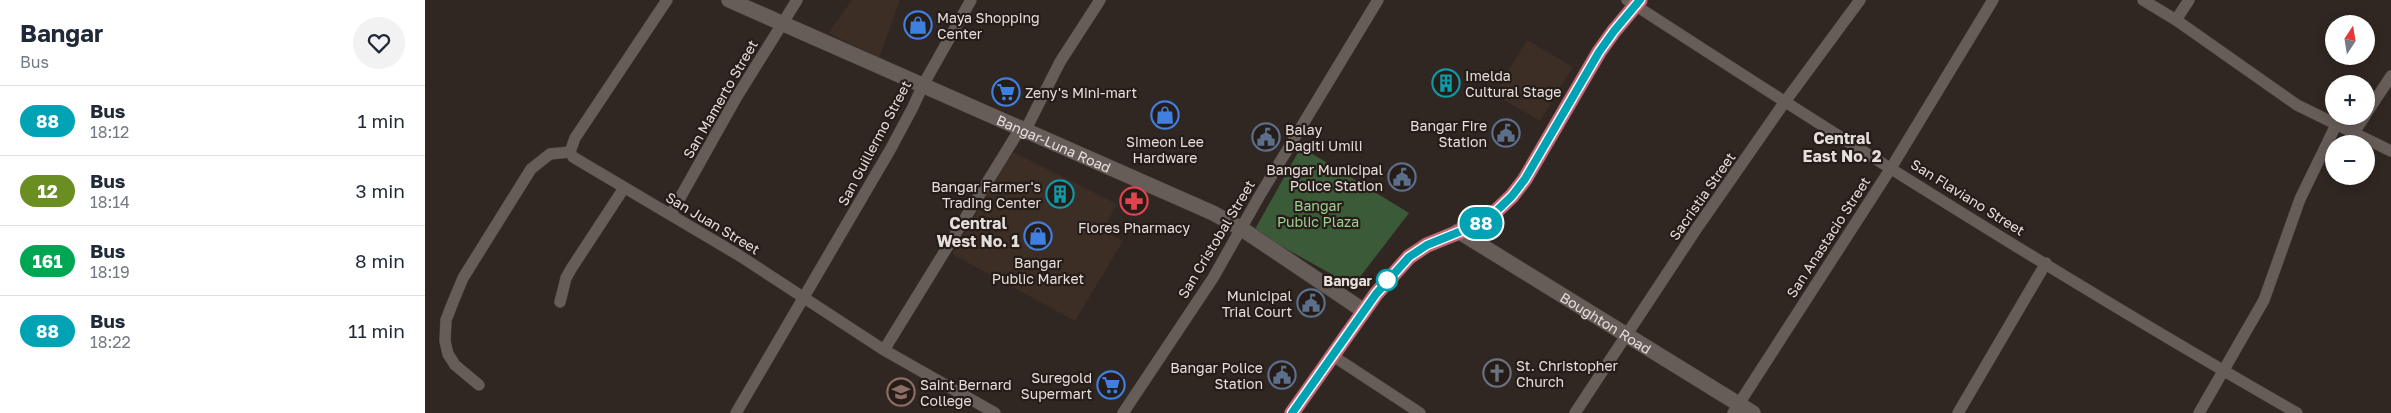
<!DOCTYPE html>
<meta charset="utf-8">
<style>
body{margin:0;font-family:"Golos Text",sans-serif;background:#f2f2f3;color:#1f2937;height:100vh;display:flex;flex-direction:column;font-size:19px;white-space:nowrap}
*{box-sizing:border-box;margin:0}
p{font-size:16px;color:#747a83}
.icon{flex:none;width:28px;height:28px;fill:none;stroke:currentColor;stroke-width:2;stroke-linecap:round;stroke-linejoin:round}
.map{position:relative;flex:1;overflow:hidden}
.panel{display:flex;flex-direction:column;background:#fff;width:425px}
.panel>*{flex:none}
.badge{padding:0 10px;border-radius:16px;font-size:18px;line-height:32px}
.needle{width:32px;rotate:12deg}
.controls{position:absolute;left:1900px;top:15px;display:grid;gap:10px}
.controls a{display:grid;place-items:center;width:50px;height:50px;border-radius:50%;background:#fff;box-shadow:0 2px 12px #0003;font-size:25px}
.map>.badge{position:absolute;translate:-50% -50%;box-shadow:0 0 0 2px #fff}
.round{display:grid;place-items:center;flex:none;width:52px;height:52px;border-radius:26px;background:#f2f2f3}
.overview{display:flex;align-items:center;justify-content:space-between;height:85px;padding:0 20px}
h1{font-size:24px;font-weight:700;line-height:38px}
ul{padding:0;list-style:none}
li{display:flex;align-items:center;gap:15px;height:70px;padding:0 20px;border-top:1px solid #e0e1e3}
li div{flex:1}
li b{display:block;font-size:19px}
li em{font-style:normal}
li .badge{min-width:55px;font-weight:700;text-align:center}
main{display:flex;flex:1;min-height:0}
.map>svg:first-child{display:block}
.built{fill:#3c2d25}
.green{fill:#3b5a37}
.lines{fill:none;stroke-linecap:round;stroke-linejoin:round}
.minor-casing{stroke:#48423d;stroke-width:12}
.secondary-casing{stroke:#48423d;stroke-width:16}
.trunk-casing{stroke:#48423d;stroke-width:16}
.minor{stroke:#675d58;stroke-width:11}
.secondary{stroke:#675d58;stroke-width:15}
.trunk{stroke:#ca6274;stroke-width:15}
.line-casing{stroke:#fff;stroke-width:11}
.line{stroke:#00a3b4;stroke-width:8}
.stop-dot{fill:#fff;stroke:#00a3b4;stroke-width:2.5}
.labels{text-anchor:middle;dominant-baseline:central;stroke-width:4.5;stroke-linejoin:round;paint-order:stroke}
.poi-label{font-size:14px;fill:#e5dfdb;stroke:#261d19;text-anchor:start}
.street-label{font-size:14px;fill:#e5dfdb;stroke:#261d19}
.park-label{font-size:14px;fill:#9ad292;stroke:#261d19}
.stop-label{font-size:14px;font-weight:bold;fill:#e5dfdb;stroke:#261d19;text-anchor:end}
.quarter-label{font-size:16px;font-weight:bold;fill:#e5dfdb;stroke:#261d19}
</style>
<main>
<section class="panel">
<div class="overview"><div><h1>Bangar</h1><p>Bus</p></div><a class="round"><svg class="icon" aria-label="heart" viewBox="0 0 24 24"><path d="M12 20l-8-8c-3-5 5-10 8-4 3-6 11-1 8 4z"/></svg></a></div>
<ul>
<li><span class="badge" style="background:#00a3b4;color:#fff">88</span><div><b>Bus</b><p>18:12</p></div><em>1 min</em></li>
<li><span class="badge" style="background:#6b8e23;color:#fff">12</span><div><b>Bus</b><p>18:14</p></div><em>3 min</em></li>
<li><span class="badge" style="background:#00a651;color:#fff">161</span><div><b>Bus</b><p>18:19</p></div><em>8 min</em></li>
<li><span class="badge" style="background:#00a3b4;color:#fff">88</span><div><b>Bus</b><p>18:22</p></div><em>11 min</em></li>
</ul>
</section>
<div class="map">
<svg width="1966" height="413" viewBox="0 0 1966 413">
<rect width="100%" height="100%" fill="#302722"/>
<g class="built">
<path d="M427 0H475L454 58 403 33Z"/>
<path d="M1102 40 1148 67 1115 121 1069 94Z"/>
<path d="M588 152 692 204 678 230 698 241 650 321 527 254Z"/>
</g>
<path class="green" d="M876 147 984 213 928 286 829 231Z"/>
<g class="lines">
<g class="minor-casing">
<g id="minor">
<path d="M242 0 150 138 145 152 148 157 315 256 459 350 570 413"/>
<path d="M1202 0C1422 143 1644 283 1872 413"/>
<path d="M1718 0 1751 20 1872 105 1966 151"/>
<path d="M1751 20 1764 0"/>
<path d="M1941 114 1966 76"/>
<path d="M600 131 635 62 675 0"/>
<path d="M1928 134 1940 116"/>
<path d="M246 214 311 98 372 0"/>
<path d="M135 302 141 278 146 269 199 188"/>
<path d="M459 350 595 129"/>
<path d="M908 356 995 413"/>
<path d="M54 385 30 365 23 354 20 341 21 320 28 302 38 278 106 169 125 154 145 152"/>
<path d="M311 413 465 150 488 107 498 85 546 0"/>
<path d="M698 413 788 278 835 195 953 0"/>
<path d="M1150 413 1272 228 1359 103 1435 0"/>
<path d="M1308 413 1466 168 1568 0"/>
<path d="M1533 413 1621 263"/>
<path d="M1774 413 1839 300 1875 199 1911 125"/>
</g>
</g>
<g class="secondary-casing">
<g id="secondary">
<path id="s1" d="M304 0 788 213 817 229 939 311"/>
<path id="s2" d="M1033 231 1328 413"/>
</g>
</g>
<g class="trunk-casing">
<path id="trunk" d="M867 413 951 294 984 257 1002 245 1061 221 1087 196 1100 179 1174 52 1189 31 1215 0"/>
</g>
<use href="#minor" class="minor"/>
<use href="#secondary" class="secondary"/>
<use href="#trunk" class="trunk"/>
</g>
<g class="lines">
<g class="line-casing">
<path id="line" d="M867 413 951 294 984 257 1002 245 1061 221 1087 196 1100 179 1174 52 1189 31 1215 0"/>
</g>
<use href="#line" class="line"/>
</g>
<defs>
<g id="shop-ring" transform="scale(1.4375)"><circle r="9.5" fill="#261d19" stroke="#3f7fe0" stroke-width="1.5"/><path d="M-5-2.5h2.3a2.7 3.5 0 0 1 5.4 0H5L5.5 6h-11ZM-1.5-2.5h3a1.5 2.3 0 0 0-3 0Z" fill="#3f7fe0"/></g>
<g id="building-ring" transform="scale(1.4375)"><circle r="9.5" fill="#261d19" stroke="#0f9aa8" stroke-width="1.5"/><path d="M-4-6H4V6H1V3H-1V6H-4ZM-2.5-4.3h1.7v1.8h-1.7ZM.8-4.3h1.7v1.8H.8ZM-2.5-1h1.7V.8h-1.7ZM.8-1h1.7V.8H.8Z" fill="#0f9aa8"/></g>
<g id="supermarket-ring" transform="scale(1.4375)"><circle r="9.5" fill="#261d19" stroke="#3f7fe0" stroke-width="1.5"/><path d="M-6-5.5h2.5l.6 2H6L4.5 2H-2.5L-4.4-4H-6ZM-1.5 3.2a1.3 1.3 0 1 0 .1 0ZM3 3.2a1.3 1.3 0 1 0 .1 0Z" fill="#3f7fe0"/></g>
<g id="civic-ring" transform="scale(1.4375)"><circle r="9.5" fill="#261d19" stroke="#5c6f8a" stroke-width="1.5"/><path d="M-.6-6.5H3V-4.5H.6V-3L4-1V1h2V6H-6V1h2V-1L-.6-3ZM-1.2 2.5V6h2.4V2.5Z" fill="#5c6f8a"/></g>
<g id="pharmacy-ring" transform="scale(1.4375)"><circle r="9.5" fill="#261d19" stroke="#e0444e" stroke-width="1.5"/><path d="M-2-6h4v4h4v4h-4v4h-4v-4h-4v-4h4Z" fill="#e0444e"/></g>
<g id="church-ring" transform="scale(1.4375)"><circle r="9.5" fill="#261d19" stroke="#6b7280" stroke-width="1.5"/><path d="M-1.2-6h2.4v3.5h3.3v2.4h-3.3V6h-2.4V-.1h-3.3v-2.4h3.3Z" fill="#6b7280"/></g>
<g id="university-ring" transform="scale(1.4375)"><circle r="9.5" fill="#261d19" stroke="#8d6e63" stroke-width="1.5"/><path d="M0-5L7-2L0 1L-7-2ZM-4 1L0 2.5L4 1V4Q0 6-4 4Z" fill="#8d6e63"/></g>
</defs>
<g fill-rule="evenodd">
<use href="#shop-ring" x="493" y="25"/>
<use href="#building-ring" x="1021" y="83"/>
<use href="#supermarket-ring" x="581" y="92"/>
<use href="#shop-ring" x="740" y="115"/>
<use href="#civic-ring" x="1081" y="133"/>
<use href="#civic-ring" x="841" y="137"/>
<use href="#civic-ring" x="977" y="177"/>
<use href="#building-ring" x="635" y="194"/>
<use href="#pharmacy-ring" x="709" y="201"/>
<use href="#shop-ring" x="613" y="236"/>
<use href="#civic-ring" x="886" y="303"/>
<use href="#church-ring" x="1072" y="373"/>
<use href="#civic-ring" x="857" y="375"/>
<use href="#supermarket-ring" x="686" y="385"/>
<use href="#university-ring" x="476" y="392"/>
</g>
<circle class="stop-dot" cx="962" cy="280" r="10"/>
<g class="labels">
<g class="poi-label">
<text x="512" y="17">Maya Shopping<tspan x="512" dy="16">Center</tspan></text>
<text x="1040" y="75">Imelda<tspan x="1040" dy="16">Cultural Stage</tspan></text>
<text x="600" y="92">Zeny's Mini-mart</text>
<text x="1062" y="125" text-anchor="end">Bangar Fire<tspan x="1062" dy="16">Station</tspan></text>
<text x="860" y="129">Balay<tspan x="860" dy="16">Dagiti Umili</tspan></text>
<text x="740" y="141" text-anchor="middle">Simeon Lee<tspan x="740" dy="16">Hardware</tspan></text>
<text x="958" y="169" text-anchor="end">Bangar Municipal<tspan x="958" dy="16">Police Station</tspan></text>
<text x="616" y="186" text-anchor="end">Bangar Farmer's<tspan x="616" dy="16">Trading Center</tspan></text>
<text x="709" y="227" text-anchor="middle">Flores Pharmacy</text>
<text x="613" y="262" text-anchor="middle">Bangar<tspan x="613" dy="16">Public Market</tspan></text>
<text x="867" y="295" text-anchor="end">Municipal<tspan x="867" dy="16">Trial Court</tspan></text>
<text x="1091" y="365">St. Christopher<tspan x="1091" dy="16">Church</tspan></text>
<text x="838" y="367" text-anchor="end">Bangar Police<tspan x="838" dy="16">Station</tspan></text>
<text x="667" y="377" text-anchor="end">Suregold<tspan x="667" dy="16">Supermart</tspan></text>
<text x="495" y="384">Saint Bernard<tspan x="495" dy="16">College</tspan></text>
</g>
<g class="street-label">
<text transform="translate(295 99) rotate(-60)">San Mamerto Street</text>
<text transform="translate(449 143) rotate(-62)">San Guillermo Street</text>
<text stroke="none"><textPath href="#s1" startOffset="355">Bangar-Luna Road</textPath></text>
<text transform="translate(1277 196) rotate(-55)">Sacristia Street</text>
<text transform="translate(1543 197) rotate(32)">San Flaviano Street</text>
<text transform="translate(288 223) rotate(31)">San Juan Street</text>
<text transform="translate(1403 237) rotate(-57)">San Anastacio Street</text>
<text transform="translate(791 239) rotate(-59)">San Cristobal Street</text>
<text stroke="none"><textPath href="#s2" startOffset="174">Boughton Road</textPath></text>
</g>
<g class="park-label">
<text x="893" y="205">Bangar<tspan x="893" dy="16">Public Plaza</tspan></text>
</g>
<g class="stop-label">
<text x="947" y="280">Bangar</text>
</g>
<g class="quarter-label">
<text x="1417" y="138">Central<tspan x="1417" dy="18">East No. 2</tspan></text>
<text x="553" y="223">Central<tspan x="553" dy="18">West No. 1</tspan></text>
</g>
</g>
</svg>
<div class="controls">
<a><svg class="needle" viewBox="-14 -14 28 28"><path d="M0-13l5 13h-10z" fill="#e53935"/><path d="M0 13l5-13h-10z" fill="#747a83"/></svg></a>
<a>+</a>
<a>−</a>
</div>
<b class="badge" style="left:1056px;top:223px;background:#00a3b4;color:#fff">88</b>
</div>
</main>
